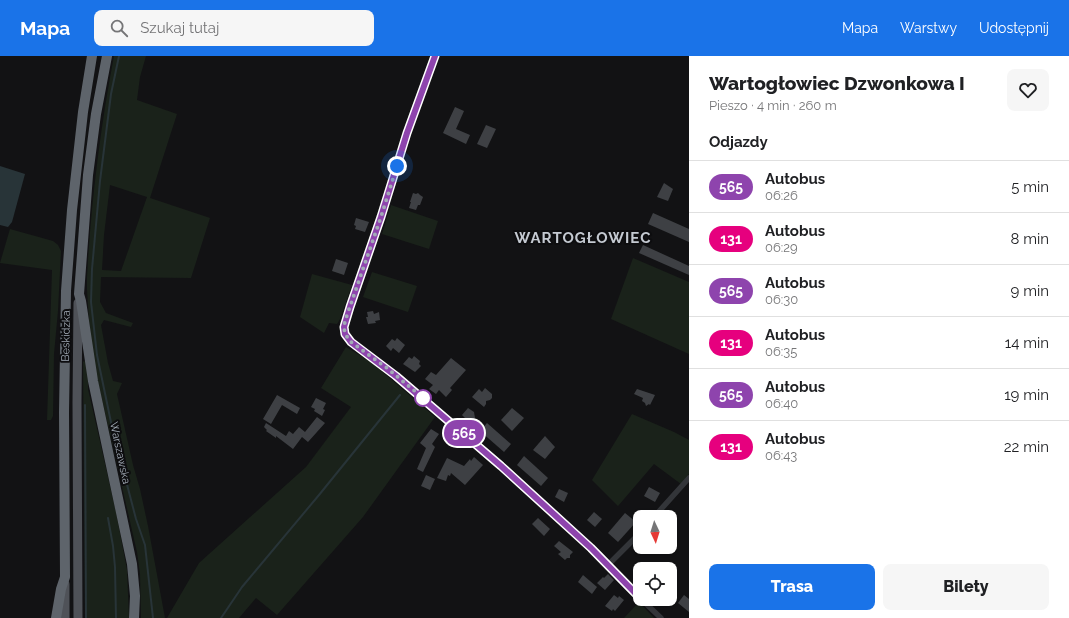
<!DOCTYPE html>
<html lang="pl">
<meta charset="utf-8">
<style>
body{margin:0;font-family:Raleway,sans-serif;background:#f6f6f6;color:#202124;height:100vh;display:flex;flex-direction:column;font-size:15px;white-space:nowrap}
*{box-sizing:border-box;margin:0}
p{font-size:13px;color:#757577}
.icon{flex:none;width:22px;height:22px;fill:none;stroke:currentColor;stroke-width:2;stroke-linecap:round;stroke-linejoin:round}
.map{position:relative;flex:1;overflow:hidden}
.panel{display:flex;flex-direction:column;background:#fff;width:380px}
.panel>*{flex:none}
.badge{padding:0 8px;border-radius:13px;font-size:14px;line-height:26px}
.needle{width:26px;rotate:176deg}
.buttons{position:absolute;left:633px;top:454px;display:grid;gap:8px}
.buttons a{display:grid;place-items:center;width:44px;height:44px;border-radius:8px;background:#fff;box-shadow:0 1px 3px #0004;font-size:20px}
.you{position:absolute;width:20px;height:20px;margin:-10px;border:3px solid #fff;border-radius:50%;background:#1a73e8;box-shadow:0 0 0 6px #1a73e833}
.map>.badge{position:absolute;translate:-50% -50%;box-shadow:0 0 0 2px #fff}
h2{padding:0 20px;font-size:15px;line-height:36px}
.round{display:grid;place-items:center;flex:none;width:42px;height:42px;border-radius:8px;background:#f6f6f6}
.overview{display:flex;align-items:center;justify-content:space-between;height:68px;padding:0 20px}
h1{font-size:19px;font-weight:800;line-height:30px}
.primary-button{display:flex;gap:8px;margin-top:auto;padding:8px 20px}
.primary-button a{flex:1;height:46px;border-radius:8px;background:#1a73e8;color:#fff;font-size:16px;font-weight:800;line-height:46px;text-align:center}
.primary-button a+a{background:#f6f6f6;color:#202124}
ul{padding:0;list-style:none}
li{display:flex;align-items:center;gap:12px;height:52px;padding:0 20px;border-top:1px solid #e0e0e0}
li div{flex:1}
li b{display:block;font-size:15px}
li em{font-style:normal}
li .badge{min-width:44px;font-weight:700;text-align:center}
header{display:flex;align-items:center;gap:24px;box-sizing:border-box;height:56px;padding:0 20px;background:#1a73e8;color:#fff}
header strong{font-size:19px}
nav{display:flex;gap:22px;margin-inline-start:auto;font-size:14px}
.search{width:280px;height:36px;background:#f6f6f6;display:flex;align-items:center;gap:10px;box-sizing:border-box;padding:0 14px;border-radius:8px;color:#757577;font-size:15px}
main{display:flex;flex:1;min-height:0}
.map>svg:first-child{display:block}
.green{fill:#1a221a;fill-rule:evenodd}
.water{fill:#283438}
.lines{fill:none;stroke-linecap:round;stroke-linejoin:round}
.stream{stroke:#283438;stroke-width:2}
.building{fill:#3e4044}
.street{stroke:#333539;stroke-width:5.5}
.primary{stroke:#4f5258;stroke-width:9}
.highway{stroke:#5e646b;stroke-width:10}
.line-casing{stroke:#fff;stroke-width:9}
.line{stroke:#8e44ad;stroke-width:6}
.walk{stroke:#a2abb6;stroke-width:4;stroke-dasharray:0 7.2}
.stop-dot{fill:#fff;stroke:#8e44ad;stroke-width:2}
.labels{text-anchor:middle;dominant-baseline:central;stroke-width:4;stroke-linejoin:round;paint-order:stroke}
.street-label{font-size:11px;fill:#a2abb6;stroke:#0d0d0f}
.district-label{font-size:15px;font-weight:bold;letter-spacing:1px;fill:#c4c9d1;stroke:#0d0d0f}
</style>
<header>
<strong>Mapa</strong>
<div class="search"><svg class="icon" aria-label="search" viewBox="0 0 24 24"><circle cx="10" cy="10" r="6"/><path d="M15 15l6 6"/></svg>Szukaj tutaj</div>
<nav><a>Mapa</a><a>Warstwy</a><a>Udostępnij</a></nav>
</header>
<main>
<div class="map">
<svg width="689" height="562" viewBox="0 0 689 562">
<rect width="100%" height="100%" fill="#121214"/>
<g class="green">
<path d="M114 0H146L140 21 137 44 177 58 150 142 210 162 191 222 101 221 100 246 106 257 133 267 131 271 104 264 101 269 108 307 113 325 122 327 117 338 133 409 140 433 148 470 165 562H141L140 518 137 496 94 309 89 265 87 234V221C91 147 100 73 114 0ZM110 129 147 141 121 215 102 214 104 179Z"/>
<path d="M391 149 438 165 429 193 382 178Z"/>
<path d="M10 173 53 185 58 189 61 195 58 255 54 298 53 360 51 364H47L52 214 0 207Z"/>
<path d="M633 202 689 226V298L611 263Z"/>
<path d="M372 216 417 230 408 256 363 241Z"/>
<path d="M312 218 352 229 340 263 337 268 329 267 324 277 300 261Z"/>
<path d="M346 291 371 306 435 361 363 461 277 559 256 542 239 562H167L199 507 306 411 351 351 321 332Z"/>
<path d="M84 305 86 306 88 314V333L116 456 127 514 129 562H85L83 306Z"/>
<path d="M632 358 674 376 689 384V418L681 428 654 408 618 450 592 424Z"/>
<path d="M639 546 654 562H624Z"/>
</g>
<path class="water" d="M0 110 25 118 12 166 8 171 0 169Z"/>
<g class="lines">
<g class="stream">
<path d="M119 0 111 38 100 125 92 213 91 246 97 299 112 371 136 463 145 489 153 562"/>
<path d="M85 349 86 562"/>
<path d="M108 462 113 490 115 511 116 562"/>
<path d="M221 562 242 531 319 439 400 339"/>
</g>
</g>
<g class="building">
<path d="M455 51 464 55 456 73 470 79 466 88 443 77Z"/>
<path d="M486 69 496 73 487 92 477 88Z"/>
<path d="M664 127 673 133 668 145 657 141Z"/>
<path d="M413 137 416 138 418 137 420 139 423 141 420 149H418L416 154 409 152 411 146H410Z"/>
<path d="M653 157 689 173V186L648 168Z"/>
<path d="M356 162 369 166 365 176 355 173 356 170 354 169Z"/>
<path d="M643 189 689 210V219L639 197Z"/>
<path d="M336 203 348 207 344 219 332 215Z"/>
<path d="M373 255 374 258 379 256 380 264 375 265 376 267 368 268 366 261H368L367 256Z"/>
<path d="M397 282 405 289 399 297 393 292 391 295 386 290 392 283 395 285Z"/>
<path d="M414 300 420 305 419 308 421 310 415 316 403 308 409 301 412 303Z"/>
<path d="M451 302 466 314 450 332 452 334 446 341 439 334 436 338 429 333 433 329 425 323 431 316 436 319Z"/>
<path d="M485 332 492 338V342L490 344 486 345V348L484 351 472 341 479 333 482 336Z"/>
<path d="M637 333 655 339 650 349 649 348 646 350 645 347 642 345 643 342 634 338Z"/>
<path d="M277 339 300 352 297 358 282 349 271 368 263 363Z"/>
<path d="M316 342 326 347 323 353 325 354 322 360 314 355 315 353 311 351Z"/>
<path d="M468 352 474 356 475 362 472 364 468 365 462 359Z"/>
<path d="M512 352 524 362 512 375 501 364Z"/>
<path d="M317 361 325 367 308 386 302 381 293 393 276 380V382L266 375 267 374 264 371 266 367 286 380 289 375 293 378 299 371 305 376Z"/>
<path d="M487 367 511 388 504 396 480 375Z"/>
<path d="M431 373 439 378 432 388 435 391 423 416 417 413 426 392 420 387Z"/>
<path d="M545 380 555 391 545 403 533 394Z"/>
<path d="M524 400 548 422 541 430 517 409Z"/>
<path d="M474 401 483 409 465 429 451 417 450 420 448 419 446 425 437 422 447 402 464 410 470 403 471 405Z"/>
<path d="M426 419 435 423 430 434 421 430Z"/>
<path d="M649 431 660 437 655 446 644 440Z"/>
<path d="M559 433 568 437 564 446 555 441Z"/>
<path d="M594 456 602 463 595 471 587 464Z"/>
<path d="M625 457 636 466 618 486 608 477Z"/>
<path d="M538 462 550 473 544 480 532 468Z"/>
<path d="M559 485 573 496 570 499V502H567L565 504 558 498 561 496 554 490Z"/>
<path d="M608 518 614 524 605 534 597 527 603 521 604 522Z"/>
<path d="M583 519 597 531 592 538 578 526Z"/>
<path d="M614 539 618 542 619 540 624 544 615 555 613 553 612 555 605 550Z"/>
<path d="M684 539 689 543V556L678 547Z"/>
</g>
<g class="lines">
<g class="street">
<path d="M435 0 402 92 381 161 350 251C347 261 341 273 348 283 354 292 376 304 387 312 404 325 421 340 438 355 508 414 576 476 640 542"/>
<path d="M654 461 689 422"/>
<path d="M608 509 640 477"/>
<path d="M641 543 661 562"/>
</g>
<g class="primary">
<path d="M65 528V562"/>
<path d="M78 562 77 346 78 247"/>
</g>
<g class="highway">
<path d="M107 0 96 58 88 119 79 238 81 245 93 325 132 508 135 540 134 562"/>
<path d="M56 562 61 533 65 521 64 356 66 235 72 154 83 56 92 0"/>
</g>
</g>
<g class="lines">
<g class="line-casing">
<path id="line" d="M435 0 407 77 381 161 350 251 344 271 345 278 351 286 396 320 501 410 591 492 640 542"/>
</g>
<use href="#line" class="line"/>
<path class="walk" d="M397 110 381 161 345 265 344 271 345 278 351 286 387 312 423 342"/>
</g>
<circle class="stop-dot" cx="423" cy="342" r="8"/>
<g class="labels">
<g class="street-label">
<text transform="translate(66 280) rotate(-89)">Beskidzka</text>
<text transform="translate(120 397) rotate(78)">Warszawska</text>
</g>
<g class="district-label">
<text x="583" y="182">WARTOGŁOWIEC</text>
</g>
</g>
</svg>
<div class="buttons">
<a><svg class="needle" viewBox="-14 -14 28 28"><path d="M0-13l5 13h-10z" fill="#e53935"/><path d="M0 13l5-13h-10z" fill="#757577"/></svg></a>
<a><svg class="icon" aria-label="locate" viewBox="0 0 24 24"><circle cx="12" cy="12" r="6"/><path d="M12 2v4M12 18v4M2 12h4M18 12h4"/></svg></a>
</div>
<div class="you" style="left:397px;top:110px"></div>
<b class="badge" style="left:464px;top:377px;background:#8e44ad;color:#fff">565</b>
</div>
<section class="panel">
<div class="overview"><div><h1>Wartogłowiec Dzwonkowa I</h1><p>Pieszo · 4 min · 260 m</p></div><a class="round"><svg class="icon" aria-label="heart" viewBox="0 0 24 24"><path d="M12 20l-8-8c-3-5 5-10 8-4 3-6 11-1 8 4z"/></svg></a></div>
<h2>Odjazdy</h2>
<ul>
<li><span class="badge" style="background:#8e44ad;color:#fff">565</span><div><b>Autobus</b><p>06:26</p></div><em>5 min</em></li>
<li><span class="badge" style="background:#e6007e;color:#fff">131</span><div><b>Autobus</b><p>06:29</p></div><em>8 min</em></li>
<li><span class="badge" style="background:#8e44ad;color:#fff">565</span><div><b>Autobus</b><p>06:30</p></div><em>9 min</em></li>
<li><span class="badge" style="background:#e6007e;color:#fff">131</span><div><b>Autobus</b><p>06:35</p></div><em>14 min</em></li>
<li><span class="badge" style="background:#8e44ad;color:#fff">565</span><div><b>Autobus</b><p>06:40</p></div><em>19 min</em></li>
<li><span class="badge" style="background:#e6007e;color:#fff">131</span><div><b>Autobus</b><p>06:43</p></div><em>22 min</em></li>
</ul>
<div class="primary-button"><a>Trasa</a><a>Bilety</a></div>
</section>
</main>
